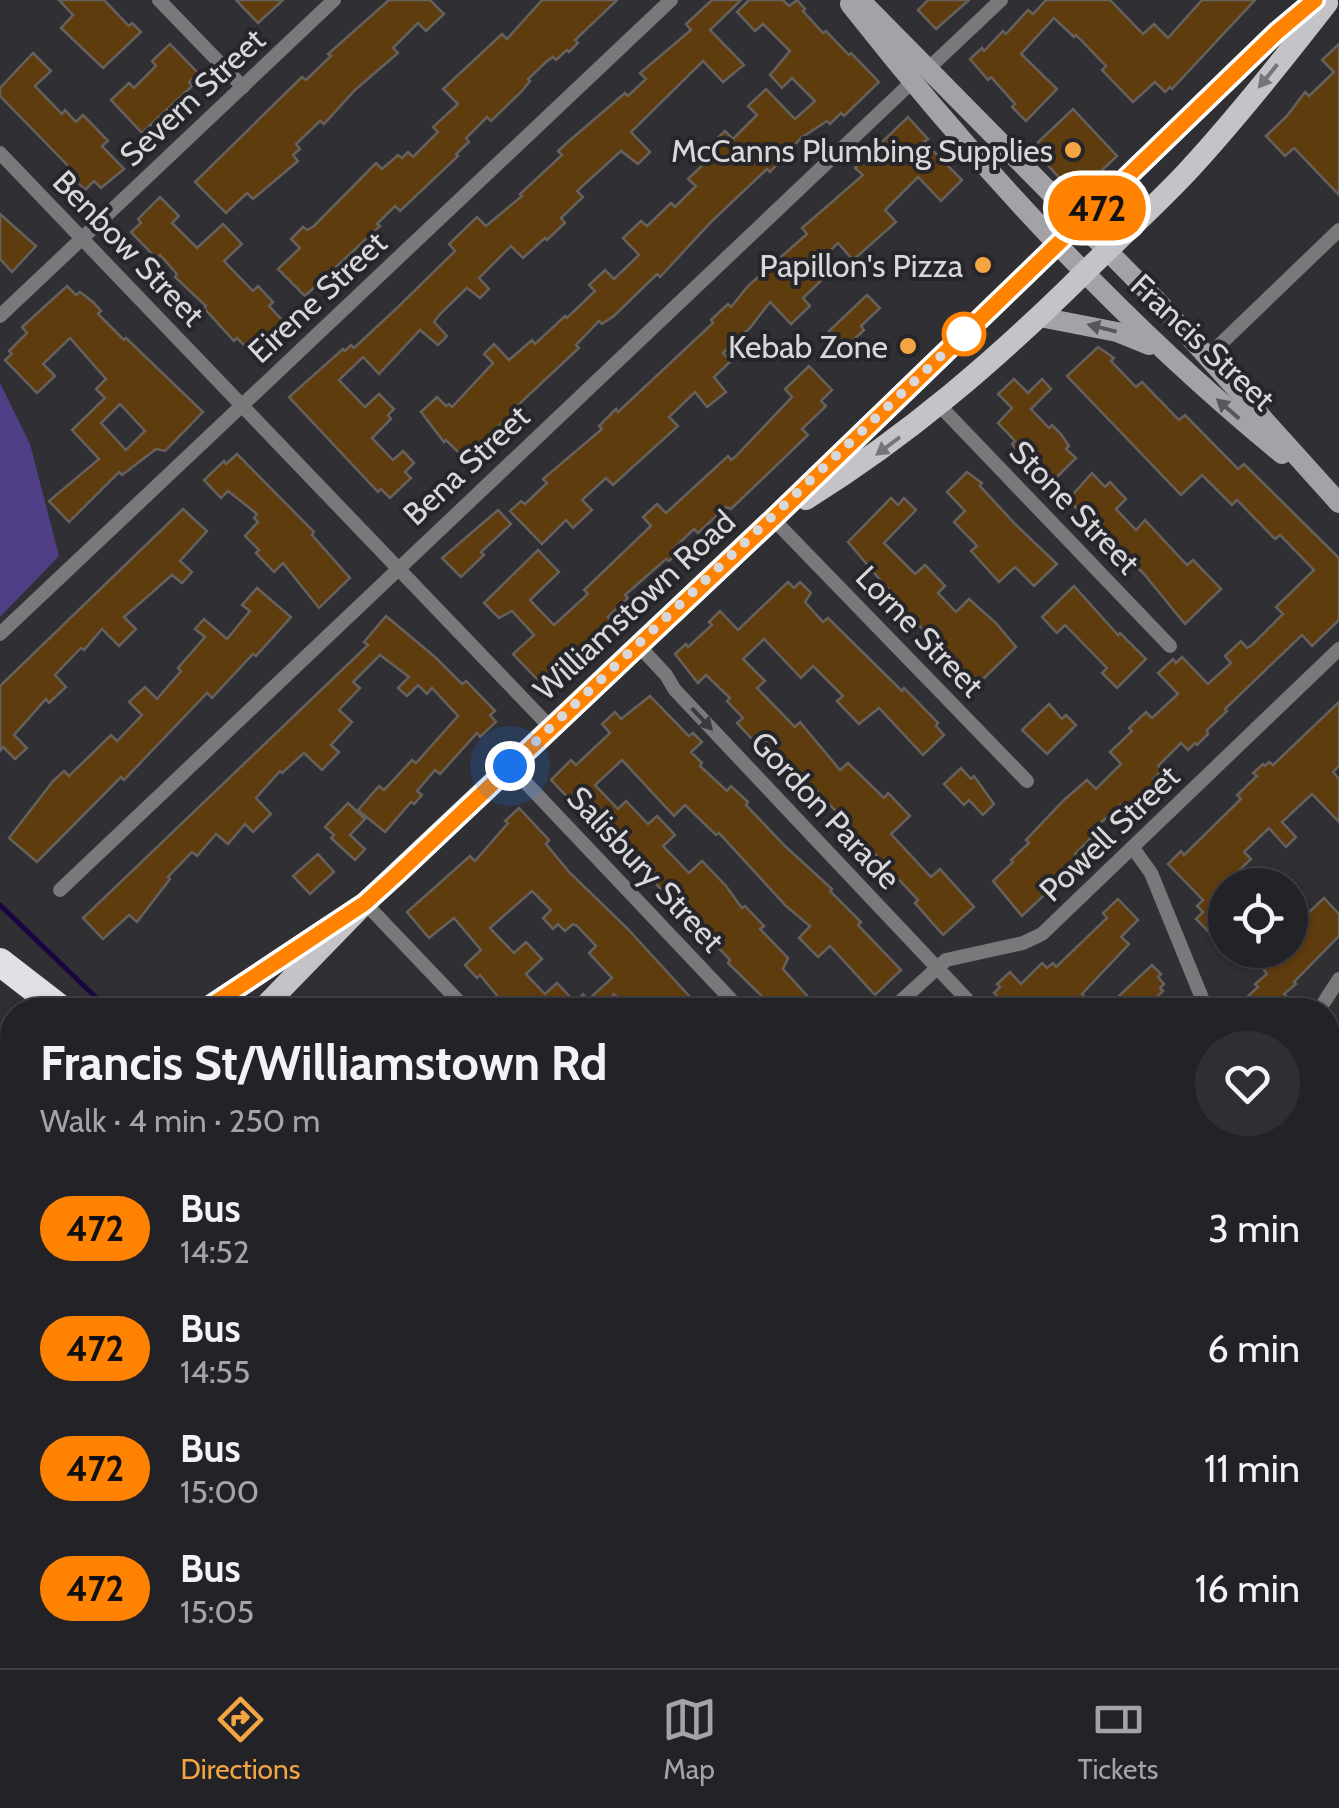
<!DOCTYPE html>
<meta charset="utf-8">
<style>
body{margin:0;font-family:Cabin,sans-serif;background:#2f2f33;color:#f1f3f6;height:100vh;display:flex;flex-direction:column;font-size:38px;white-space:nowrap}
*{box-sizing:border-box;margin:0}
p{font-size:32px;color:#a3a4a7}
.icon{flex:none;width:55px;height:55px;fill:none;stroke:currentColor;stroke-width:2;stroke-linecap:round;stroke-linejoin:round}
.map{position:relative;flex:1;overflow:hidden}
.side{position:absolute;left:0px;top:998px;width:1340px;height:672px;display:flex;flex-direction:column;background:#232327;border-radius:40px 40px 0 0;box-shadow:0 2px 8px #0004,0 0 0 2px #404044}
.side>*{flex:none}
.badge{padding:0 20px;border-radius:32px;font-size:35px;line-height:65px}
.fabs{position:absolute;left:1208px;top:868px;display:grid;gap:20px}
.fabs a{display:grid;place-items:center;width:100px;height:100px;border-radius:50%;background:#232327;box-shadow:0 2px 8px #0004,0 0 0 2px #404044;font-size:50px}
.you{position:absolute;width:50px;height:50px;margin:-25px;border:8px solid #fff;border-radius:50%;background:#1a73e8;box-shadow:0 0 0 15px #1a73e833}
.map>.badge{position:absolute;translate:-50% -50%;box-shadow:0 0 0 5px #fff}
.round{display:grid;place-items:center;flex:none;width:105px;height:105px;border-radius:52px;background:#2f2f33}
.summary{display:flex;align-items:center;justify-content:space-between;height:170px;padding:0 40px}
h1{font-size:48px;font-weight:800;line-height:75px}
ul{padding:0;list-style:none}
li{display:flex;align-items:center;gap:30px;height:120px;padding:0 40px}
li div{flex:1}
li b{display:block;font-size:38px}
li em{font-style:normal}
li .badge{min-width:110px;font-weight:700;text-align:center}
.tabs{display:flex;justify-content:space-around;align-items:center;height:140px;border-top:2px solid #404044;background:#232327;font-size:28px;color:#a3a4a7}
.tabs a{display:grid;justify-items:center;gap:5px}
.tabs .current{color:#f3a443}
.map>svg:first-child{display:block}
.green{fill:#503f87}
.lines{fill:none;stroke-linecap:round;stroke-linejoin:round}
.stream{stroke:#1b0540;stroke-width:5}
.building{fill:#5f3c0e;stroke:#66615d;stroke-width:2.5;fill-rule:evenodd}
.highway-tunnel{stroke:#48484d;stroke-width:28;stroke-dasharray:28 14;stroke-linecap:butt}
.street{stroke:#79797c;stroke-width:14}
.secondary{stroke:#a3a3a7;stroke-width:20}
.primary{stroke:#c3c3c8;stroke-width:22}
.highway{stroke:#e1e0e7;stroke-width:28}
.oneway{fill:#747479}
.oneway2{fill:#57575c}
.oneway3{fill:#3a3a3e}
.line-casing{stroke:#fff;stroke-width:22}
.line{stroke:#ff8200;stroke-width:15}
.walk{stroke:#d8d8db;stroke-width:10;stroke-dasharray:0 18}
.poi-dot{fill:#f3a443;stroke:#25252a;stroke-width:4}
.stop-dot{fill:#fff;stroke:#ff8200;stroke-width:5}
.labels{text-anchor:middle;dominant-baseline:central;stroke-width:8;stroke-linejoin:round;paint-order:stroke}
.street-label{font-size:32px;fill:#d8d8db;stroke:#25252a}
.poi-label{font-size:32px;fill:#d8d8db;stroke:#25252a;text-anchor:end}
</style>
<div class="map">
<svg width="1339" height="1668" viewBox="0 0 1339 1668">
<rect width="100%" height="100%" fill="#2f2f34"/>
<g class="green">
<path d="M0 383 30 444 59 556 0 617Z"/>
<path d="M1339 1110V1668H916L904 1658H1328V1111Z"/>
<path d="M0 1435 12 1440V1658H407L425 1668H0Z"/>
</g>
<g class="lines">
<g class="stream">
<path d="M0 905 109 1010"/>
<path d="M1328 1284 1339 1285"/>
</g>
</g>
<g class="building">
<path d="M59 0H104L129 26 132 23 141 32 103 68 61 28 73 15Z"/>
<path d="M236 0H283L258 23Z"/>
<path d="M389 0H430L444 14 426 31 418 23 393 48 398 53 355 90 324 124 320 121 296 144 300 149 293 155 298 161 253 199 247 193 226 213 195 182 302 77 306 80 331 56 328 54Z"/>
<path d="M542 0H617L575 40 578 43 569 52 567 50 556 60 553 57 546 62 528 79 530 81 522 91 491 121 487 117 466 138 469 142 456 154 458 156 400 211 395 206 377 224 380 226 305 296 278 269 300 248 291 239 303 227 307 230 314 226 376 163 382 169 398 155 402 158 408 152 413 157 438 132 433 127 458 104 443 89 502 34 507 39Z"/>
<path d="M712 0H741L710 30 744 65 723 82 703 61 631 132 650 152 638 164 621 151 577 191 583 197 561 218 565 223 547 240 545 238 523 258 511 246 479 278 489 289 480 298 467 288 440 314 434 322 447 336 438 345 420 330 379 374 363 357 339 380 365 407 379 394 394 409 388 415 391 419 372 438 393 460 403 451 414 463 405 472 411 478 390 498 381 489 378 492 289 397 343 349 345 351 351 345 354 348 398 307 455 251 449 244 477 217 486 226 522 196 520 194 562 155 558 151 569 141 625 93 628 96 646 79 640 73 691 30 686 24Z"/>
<path d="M749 0H783L789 6 797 0 805 9 803 11 823 33 826 31 849 55 851 53 879 82 844 116 841 113 830 124 827 121 801 138 770 172 767 169 712 221 660 277 657 274 614 316 602 324 599 321 576 345 579 348 517 406 521 410 511 419 508 416 467 461 446 440 444 442 421 412 437 397 446 406 449 404 452 407 493 363 484 354 494 344 509 360 532 340 535 344 565 316 567 318 595 291 589 285 605 270 614 279 639 255 623 238 641 221 647 226 671 203 675 207 696 186 688 179 714 154 707 148 725 131 733 139 757 115 748 106 766 89 795 119 815 101 792 78 782 88 770 75 790 51 763 24 755 31 737 12Z"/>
<path d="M928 0H969L936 29 918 10Z"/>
<path d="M1046 0H1110L1143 34 1154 24 1168 38 1202 0H1255L1172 89 1170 87 1165 92 1155 82 1133 102 1102 70 1106 66 1076 35 1074 37 1054 18 1021 54 1057 89 1026 121 1012 107 1015 104 991 77 988 80 970 59 982 48 984 51 1003 31 1006 34 1028 10 1033 14Z"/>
<path d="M170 44 198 73 189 82 192 86 142 133 111 100 129 83 134 88 156 66 152 61Z"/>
<path d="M1339 44V195L1294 148 1285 156 1266 136 1287 116 1305 92 1309 96 1334 72 1322 60Z"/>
<path d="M33 53 51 71 35 86 62 114 65 110 76 122 83 115 108 141 102 146 124 169 101 188 94 181 85 190 75 180 78 176 0 96V88Z"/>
<path d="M1073 109 1117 156 1082 189 1067 186 1032 148Z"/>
<path d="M908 117 928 139 924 142 962 180 941 201 918 177 885 210 896 222 853 260 838 243 814 266 824 278 803 298 810 306 791 324 770 302 750 328 723 353 731 361 714 377 726 392 707 407 695 392 669 417 678 426 613 485 606 478 582 500 592 510 573 528 566 520 542 544 510 511 521 501 525 504 547 483 543 479 602 429 599 426 616 409 618 412 713 323 711 320 728 304 731 307 748 286 807 234 802 228 863 175 855 168Z"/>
<path d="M160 197 179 216 172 223 197 248 223 224 242 244 224 261 253 291 258 286 273 302 269 306 284 322 281 325 288 332 265 354 255 343 249 350 237 338 234 341 204 308 206 306 175 277 177 274 160 255 157 259 131 232 141 223 138 219Z"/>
<path d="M0 214 36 246 12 272 0 259Z"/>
<path d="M67 286 76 295 80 292 93 302 101 311 98 314 124 340 126 338 203 412 165 451 156 449 122 475 119 472 69 522 49 501 99 459 72 430 105 398 96 389 106 379 70 338 43 364 55 376 37 393 5 360 12 354 9 351 27 333 22 327ZM120 404 145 431 126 450 101 423Z"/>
<path d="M867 295 880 308 861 326 864 330 845 348 829 331Z"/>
<path d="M1098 347 1114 358 1111 361 1136 387 1142 382 1179 420 1185 415 1238 469 1244 464 1339 558V620L1312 646 1302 635 1225 709 1227 711 1207 730 1208 734 1197 745 1195 743 1188 750 1181 743 1158 766 1163 770 1153 779 1155 782 1126 811 1120 805 1093 830 1096 833 1075 854 1078 857 1058 876 1053 882 1055 885 1022 916 993 881 1013 862 1011 860 1029 843 1026 840 1064 800 1087 780 1096 789 1121 764 1110 752 1132 731 1129 728 1146 712 1152 718 1178 694 1158 673 1173 659 1176 663 1182 657 1208 684 1231 663 1225 656 1241 641 1247 648 1252 645 1283 614 1276 607 1314 570 1280 535 1275 539 1237 500 1232 505 1202 475 1181 495 1067 376Z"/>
<path d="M809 366 832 390 821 401 826 406 802 429 808 435 731 509 726 507 698 533 694 529 674 548 678 553 669 561 666 559 625 595 628 598 608 617 611 621 603 631 566 668 563 666 544 683 535 677 513 654 534 635 512 611 499 618 484 603 538 550 559 572 530 600 554 625 588 594 584 590 651 526 643 517 657 504 666 513 728 456 731 460 735 457 792 397 785 389Z"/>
<path d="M1014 379 1028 393 1042 379 1051 389 1031 409 1049 428 1052 425 1061 434 1069 446 1066 449 1076 458 1050 484 1021 456 1012 444 1015 441 998 423 1012 408 998 394Z"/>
<path d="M237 454 314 532 312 535 350 578 319 608 283 563 274 572 256 553 259 550 245 536 258 522 254 518 257 514 228 491 221 498 204 480 224 461 226 464Z"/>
<path d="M967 472 982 483 980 486 1016 525 1057 564 1034 586 1015 567 999 582 971 551 977 546 954 522 965 511 947 492Z"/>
<path d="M1092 473 1105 487 1110 482 1126 499 1116 509 1136 530 1145 520 1187 565 1193 560 1221 589 1185 624 1144 574 1068 500Z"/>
<path d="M891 498 898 505 904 498 916 510 884 543 915 574 925 565 945 586 938 593 956 612 969 599 996 623 1016 647 978 684 890 597 893 595 848 542Z"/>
<path d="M183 509 207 531 180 561 192 572 182 583 172 575 124 617 136 629 119 646 102 629 84 650 81 648 55 675 66 687 49 703 46 699 14 735 27 748 15 759 3 747 0 751V686Z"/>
<path d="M498 510 511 524 481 552 484 555 461 577 442 558Z"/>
<path d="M788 582 794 588 800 582 811 593 805 602 823 622 828 618 902 691 904 688 938 723 936 726 944 735 923 755 879 708 859 724 837 701 843 696 813 666 801 678 764 639 743 659 765 681 757 688 795 727 800 722 840 770 848 763 884 798 888 793 910 816 891 834 931 877 940 869 974 907 943 935 915 903 918 900 871 850 868 853 844 826 848 824 794 767 791 770 758 733 752 739 737 723 743 718 727 701 730 698 706 675 698 683 675 654 686 644 688 647 712 625 709 622 720 611 738 630Z"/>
<path d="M1074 586 1118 635 1120 633 1146 659 1117 688 1102 673 1107 668 1065 625 1057 633 1042 617Z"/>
<path d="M257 588 291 617 256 656 253 654 212 698 207 693 124 780 121 777 37 862 9 838 53 781 64 771 69 776 111 735 117 741 142 715 129 702 145 687 157 699 181 671 178 668 205 637 195 629 204 619 227 639 250 611 242 605Z"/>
<path d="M386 616 435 657 462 684 466 681 495 711 490 715 496 722 480 737 477 733 440 774 435 770 417 791 422 795 414 804 411 802 385 832 358 810 379 786 384 790 412 760 416 763 458 716 432 688 427 694 418 685 407 696 398 688 409 677 380 655 353 682 360 688 339 710 352 722 331 745 339 752 322 770 304 753 282 773 280 771 256 798 271 814 253 832 245 824 228 844 216 834 197 856 192 852 168 877 170 879 137 922 129 915 103 939 83 918 368 645 364 642Z"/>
<path d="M650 696 689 736 693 733 702 742 691 752 702 763 700 766 727 791 731 786 748 802 746 805 785 846 832 889 830 891 861 922 858 925 901 970 875 995 830 946 818 957 799 938 810 926 786 906 719 833 716 835 685 805 674 816 622 760 595 785 618 809 626 801 648 824 657 816 675 835 663 846 689 873 702 861 726 886 742 908 745 906 764 926 760 929 788 958 783 969 820 1010H786L777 1000 771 1005 728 963 730 960 709 938 707 940 692 924 657 885 658 877 591 806 584 814 551 780 571 760 576 765 610 733 602 724 615 712 621 719Z"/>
<path d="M1339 702V766L1333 772 1339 779V822L1312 794 1282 822 1296 837 1286 847 1269 828 1244 852 1251 859 1225 884V919L1210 933 1196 919 1203 912 1197 906 1203 900 1168 864 1181 851 1184 855 1241 799 1237 795 1257 776 1253 773 1263 764 1265 766 1269 762 1273 765Z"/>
<path d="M1049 704 1062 719 1066 715 1076 725 1047 754 1022 730Z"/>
<path d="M961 768 971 779 974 776 994 804 983 815 969 800 964 805 944 784Z"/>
<path d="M348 803 365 819 350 835 365 849 355 860 331 838 334 835 325 827Z"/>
<path d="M519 808 549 840 546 844 569 872 627 928 702 1010H630L614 994 598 1010H509L480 975 477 978 465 965 481 950 454 918 429 938 407 912 470 856 475 861 508 823 505 821ZM532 891 551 910 543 918 553 929 558 924 565 931 573 924 577 926 596 946 589 953 612 978 588 1000 583 994 575 1002 557 983 545 994 526 974 542 959 526 942 514 953 490 928Z"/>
<path d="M318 854 334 872 310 894 293 876Z"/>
<path d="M1324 898 1339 914V936L1294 982 1296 984 1284 994 1288 998 1274 1010H1239L1250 1001 1246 998 1258 987 1255 984 1267 974 1264 970 1276 961 1272 957 1279 950H1290V918L1299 909 1305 916Z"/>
<path d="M1118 899 1138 920 1121 937 1129 944 1082 994 1098 1010H1051L1041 999 1030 1010H992L1002 1001 994 993 1000 987 997 984 1010 972 1021 984 1042 963 1047 968 1053 963 1056 967 1107 918 1103 913Z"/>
<path d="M1152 965 1161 974 1158 977 1164 984 1160 988 1163 991 1143 1010H1104Z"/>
</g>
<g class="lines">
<g class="highway-tunnel">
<path d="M0 1073 12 1084"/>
<path d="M856 1658 880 1668"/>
<path d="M988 1658 1017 1668"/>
</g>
<g class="street">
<path d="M159 0 243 87"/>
<path d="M930 67 1001 0"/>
<path d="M0 153 551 728"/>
<path d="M0 316 334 0"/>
<path d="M1208 356 1339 230"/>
<path d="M940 406 1170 646"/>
<path d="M773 519 1027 781"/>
<path d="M0 634 671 0"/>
<path d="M639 646 666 675 675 690 977 1010"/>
<path d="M510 766 741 1010"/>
<path d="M1133 848 1151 873 1204 1003"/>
<path d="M60 890 912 82"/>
<path d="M365 903 467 1010"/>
<path d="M891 1010 946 960 1023 943 1042 934 1339 649"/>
<path d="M1319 1010 1339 979"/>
</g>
<g class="secondary">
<path d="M860 0 1159 303 1339 503"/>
<path d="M850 4C979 168 1121 322 1282 454"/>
<path d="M1040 317 1117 332 1149 345"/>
</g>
<g class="primary">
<path d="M806 499C909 435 997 359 1083 274 1117 240 1153 208 1186 173 1236 119 1282 61 1327 3"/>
<path d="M204 1010 329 927"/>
<path d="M261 1010 365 903 773 519 1277 32 1315 0"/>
<path d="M0 1206 12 1193"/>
</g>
<g class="highway">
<path d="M0 962 62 1010"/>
<path d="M0 1092 12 1102"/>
<path d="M0 1144 12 1158"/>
<path d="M0 1215 12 1225"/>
<path d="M0 1279 12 1289"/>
<path d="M0 1390 12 1401"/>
<path d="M0 1415 12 1423"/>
<path d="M476 1658 499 1668"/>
<path d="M511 1658 527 1668"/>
<path d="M623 1658 639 1668"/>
<path d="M716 1658 731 1668"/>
<path d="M795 1658 812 1668"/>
</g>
</g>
<defs><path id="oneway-solid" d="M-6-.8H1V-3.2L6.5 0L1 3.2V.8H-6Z" transform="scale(2.5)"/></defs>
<g class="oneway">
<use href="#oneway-solid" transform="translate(1268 76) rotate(129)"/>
<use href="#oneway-solid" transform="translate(888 446) rotate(143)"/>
</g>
<g class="oneway2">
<use href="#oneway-solid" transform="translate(1102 328) rotate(-166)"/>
<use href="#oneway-solid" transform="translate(1228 409) rotate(-139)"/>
</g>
<use class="oneway3" href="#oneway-solid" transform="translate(702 719) rotate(47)"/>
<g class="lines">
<g class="line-casing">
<path id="line" d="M204 1010 365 903 398 873 773 519 1277 32 1315 0"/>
</g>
<use href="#line" class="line"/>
<path class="walk" d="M510 766 964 334"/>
</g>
<g class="poi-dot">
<circle cx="1073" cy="150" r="10"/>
<circle cx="983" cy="265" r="10"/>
<circle cx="908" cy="346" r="10"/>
</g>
<circle class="stop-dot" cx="964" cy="334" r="20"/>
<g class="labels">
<g class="street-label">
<text transform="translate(192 97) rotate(-43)">Severn Street</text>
<text transform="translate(129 248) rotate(46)">Benbow Street</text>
<text transform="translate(317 297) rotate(-43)">Eirene Street</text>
<text transform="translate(1203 342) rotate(43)">Francis Street</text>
<text transform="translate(466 465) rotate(-43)">Bena Street</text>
<text transform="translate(1075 507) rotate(46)">Stone Street</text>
<text transform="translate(634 605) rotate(-43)">Williamstown Road</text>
<text transform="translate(920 631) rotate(46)">Lorne Street</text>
<text transform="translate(826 810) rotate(47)">Gordon Parade</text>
<text transform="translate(1109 833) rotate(-44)">Powell Street</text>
<text transform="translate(646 869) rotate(47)">Salisbury Street</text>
</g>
<g class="poi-label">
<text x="1053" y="150">McCanns Plumbing Supplies</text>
<text x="963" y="265">Papillon's Pizza</text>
<text x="888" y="346">Kebab Zone</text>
</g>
</g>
</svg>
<div class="fabs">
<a><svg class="icon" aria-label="locate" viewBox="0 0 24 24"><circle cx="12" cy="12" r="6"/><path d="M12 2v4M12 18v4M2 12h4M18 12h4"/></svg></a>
</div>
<div class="you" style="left:510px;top:766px"></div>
<b class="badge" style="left:1097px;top:208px;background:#ff8200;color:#111">472</b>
<section class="side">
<div class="summary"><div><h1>Francis St/Williamstown Rd</h1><p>Walk · 4 min · 250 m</p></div><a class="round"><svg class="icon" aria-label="heart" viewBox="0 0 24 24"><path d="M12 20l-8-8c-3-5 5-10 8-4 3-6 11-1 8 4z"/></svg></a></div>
<ul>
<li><span class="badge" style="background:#ff8200;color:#111">472</span><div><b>Bus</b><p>14:52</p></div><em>3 min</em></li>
<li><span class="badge" style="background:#ff8200;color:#111">472</span><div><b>Bus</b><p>14:55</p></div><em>6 min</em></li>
<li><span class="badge" style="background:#ff8200;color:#111">472</span><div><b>Bus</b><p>15:00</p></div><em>11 min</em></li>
<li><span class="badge" style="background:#ff8200;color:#111">472</span><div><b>Bus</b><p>15:05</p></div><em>16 min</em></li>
</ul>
</section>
</div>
<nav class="tabs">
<a class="current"><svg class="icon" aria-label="directions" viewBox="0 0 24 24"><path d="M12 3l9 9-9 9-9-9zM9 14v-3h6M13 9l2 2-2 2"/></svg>Directions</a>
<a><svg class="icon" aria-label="map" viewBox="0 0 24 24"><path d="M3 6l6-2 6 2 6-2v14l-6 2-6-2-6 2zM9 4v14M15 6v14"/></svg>Map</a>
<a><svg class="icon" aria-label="tickets" viewBox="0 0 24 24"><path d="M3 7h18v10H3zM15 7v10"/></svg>Tickets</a>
</nav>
